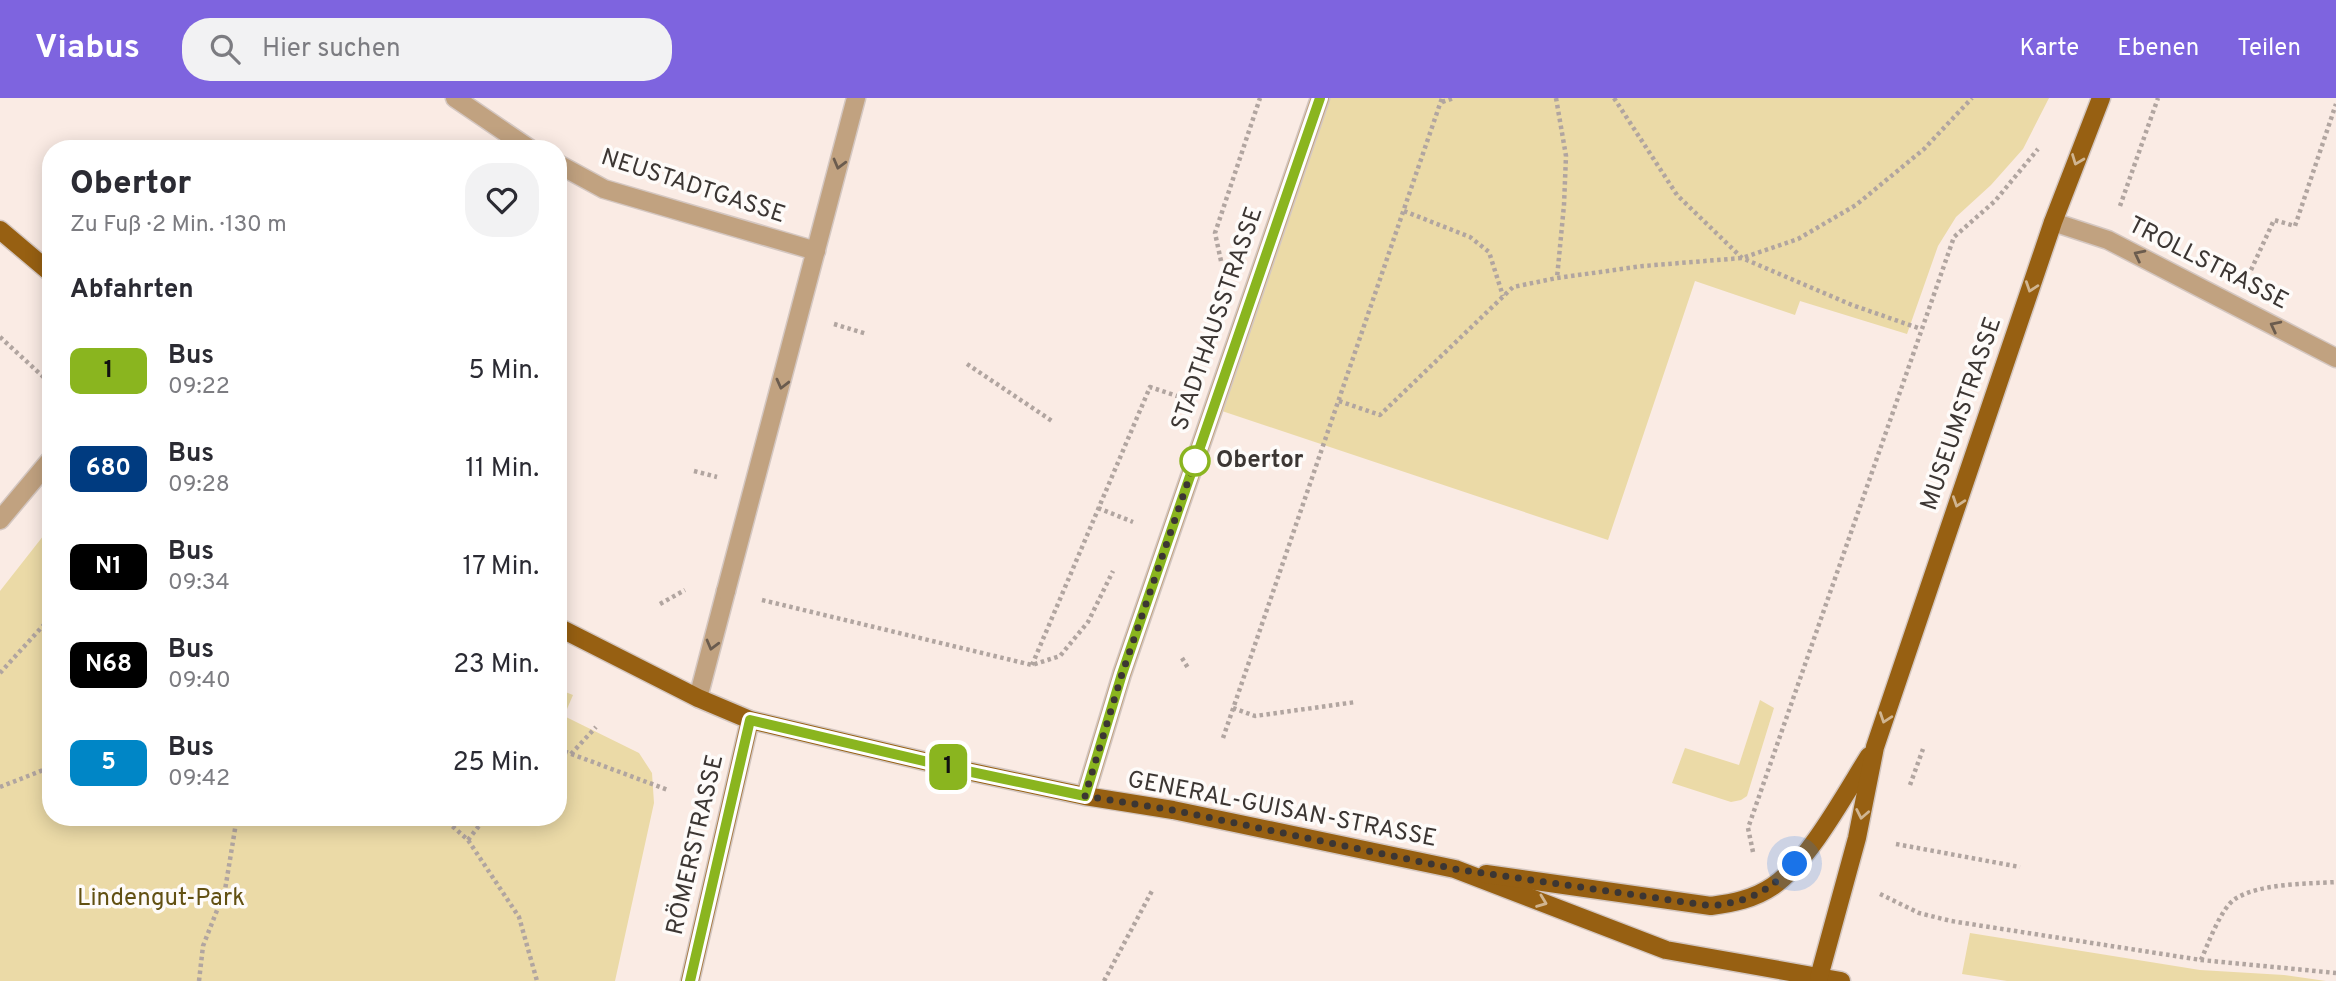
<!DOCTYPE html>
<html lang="de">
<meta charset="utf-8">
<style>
body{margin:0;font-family:Overpass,sans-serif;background:#f2f2f3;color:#2b2b33;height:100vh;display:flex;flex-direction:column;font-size:26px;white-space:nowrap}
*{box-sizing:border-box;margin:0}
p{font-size:23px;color:#7c7c81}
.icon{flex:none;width:38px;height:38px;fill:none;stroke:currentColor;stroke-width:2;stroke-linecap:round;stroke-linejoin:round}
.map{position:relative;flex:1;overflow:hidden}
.side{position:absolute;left:42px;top:42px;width:525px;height:686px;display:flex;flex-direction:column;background:#fff;border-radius:28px;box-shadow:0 4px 18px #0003}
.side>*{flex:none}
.badge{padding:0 14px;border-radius:10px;font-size:24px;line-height:46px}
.you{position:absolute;width:35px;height:35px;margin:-18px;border:5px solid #fff;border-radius:50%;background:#1a73e8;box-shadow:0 0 0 10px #1a73e833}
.map>.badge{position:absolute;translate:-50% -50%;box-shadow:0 0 0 4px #fff}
h2{padding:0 28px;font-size:26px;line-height:63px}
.round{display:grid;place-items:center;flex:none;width:74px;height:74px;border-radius:28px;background:#f2f2f3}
.overview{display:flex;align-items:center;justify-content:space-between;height:119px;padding:0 28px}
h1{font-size:33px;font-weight:800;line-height:52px}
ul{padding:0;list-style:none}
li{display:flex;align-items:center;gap:21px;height:98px;padding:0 28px}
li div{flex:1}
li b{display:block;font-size:26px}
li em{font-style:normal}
li .badge{min-width:77px;font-weight:700;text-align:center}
header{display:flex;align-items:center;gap:42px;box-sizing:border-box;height:98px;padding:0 35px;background:#7e64df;color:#fff}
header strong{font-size:33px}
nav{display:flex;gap:38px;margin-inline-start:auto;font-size:24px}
.search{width:490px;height:63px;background:#f2f2f3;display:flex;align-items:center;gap:18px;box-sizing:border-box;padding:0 24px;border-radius:28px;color:#7c7c81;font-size:26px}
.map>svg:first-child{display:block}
.green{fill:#ebdaa7}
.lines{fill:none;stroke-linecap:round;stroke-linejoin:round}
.service-casing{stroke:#d4c7c1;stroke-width:21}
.pedestrian-casing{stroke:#d4c7c1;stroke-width:21}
.minor-casing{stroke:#d4c7c1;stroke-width:21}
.secondary-casing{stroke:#d4c7c1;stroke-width:21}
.primary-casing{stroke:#d4c7c1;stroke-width:21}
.path{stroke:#b1a5a0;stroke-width:4.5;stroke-dasharray:3.5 3.5;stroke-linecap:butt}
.service{stroke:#c1a280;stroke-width:18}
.pedestrian{stroke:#c1a280;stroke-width:18}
.minor{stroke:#c1a280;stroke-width:18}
.secondary{stroke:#a97c48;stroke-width:18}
.primary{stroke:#976012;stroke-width:18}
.oneway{stroke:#d0b591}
.oneway2{stroke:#6b5c4e}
.line-casing{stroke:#fff;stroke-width:16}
.line{stroke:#8ab51f;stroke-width:10}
.walk{stroke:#3c3633;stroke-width:7;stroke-dasharray:0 12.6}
.stop-dot{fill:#fff;stroke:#8ab51f;stroke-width:3.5}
.labels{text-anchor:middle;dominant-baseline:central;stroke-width:7;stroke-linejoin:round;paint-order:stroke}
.street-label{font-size:24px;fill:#3c3633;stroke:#fefbf9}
.stop-label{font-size:24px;font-weight:bold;fill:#3c3633;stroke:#fefbf9;text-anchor:start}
.park-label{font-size:24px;fill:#625012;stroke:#fefbf9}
</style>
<header>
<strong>Viabus</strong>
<div class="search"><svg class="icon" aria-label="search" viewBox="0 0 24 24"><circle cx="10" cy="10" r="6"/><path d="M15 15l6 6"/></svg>Hier suchen</div>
<nav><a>Karte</a><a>Ebenen</a><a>Teilen</a></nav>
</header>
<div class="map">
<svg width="2336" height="883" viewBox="0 0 2336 883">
<rect width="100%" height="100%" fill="#faebe4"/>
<g class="green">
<path d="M1320 0H2049L2023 51 1991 87 1956 119 1938 148 1907 236 1800 203 1795 217 1695 183 1608 442 1213 310Z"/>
<path d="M51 428V719H558V591L573 597 564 618 639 655 652 675 654 705 615 883H0V493Z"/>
<path d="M1760 602 1774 610 1747 698 1741 702 1731 704 1672 685 1685 650 1739 667Z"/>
<path d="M1970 835 2200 872 2284 877 2326 883H2007L1962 876Z"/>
</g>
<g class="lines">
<g class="service-casing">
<path id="service" d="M698 600 726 493"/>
</g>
<g class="pedestrian-casing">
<g id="pedestrian">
<path d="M455 0 530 51"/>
<path d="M558 66 604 91 816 153"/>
<path d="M726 493 856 0"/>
</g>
</g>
<g class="minor-casing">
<g id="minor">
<path d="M2053 124 2108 142 2336 260"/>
<path d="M0 422 51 361"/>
<path d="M1085 698 1122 576 1320 0"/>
</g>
</g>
<g class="secondary-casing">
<path id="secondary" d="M690 883 750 622"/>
</g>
<g class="primary-casing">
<g id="primary">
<path d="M0 132 51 175"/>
<path d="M558 529 698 600 750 622 962 672 1085 698 1173 712 1455 771 1666 852 1841 883"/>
<path d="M1486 776 1711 808C1733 805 1754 801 1773 788 1809 763 1845 696 1869 658"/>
<path d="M1819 879 1857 740 1875 649 2053 124 2101 0"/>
</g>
</g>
<g class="path">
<path d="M1556 0 1566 58 1564 107 1557 180"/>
<path d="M1614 0 1677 97 1742 160 1852 207 1921 231"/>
<path d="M1442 4 1454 0"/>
<path d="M2120 108 2158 0"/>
<path d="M1404 113 1470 139 1489 154 1503 198"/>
<path d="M1221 163 1215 135 1260 0"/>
<path d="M2251 172 2274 122 2295 128 2336 6"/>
<path d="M834 226 867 236"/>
<path d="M0 239 51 286"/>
<path d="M967 266 1052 323"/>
<path d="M1339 303 1380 317 1513 189 1557 180 1643 168 1742 160 1798 141 1856 107 1924 51 1972 0"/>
<path d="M558 319 564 322"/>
<path d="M694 373 717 379"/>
<path d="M1098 410 1133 424"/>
<path d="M762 502 1032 567 1060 558 1088 524 1113 473"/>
<path d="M660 506 685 492"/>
<path d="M1182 560 1188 570"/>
<path d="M1032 567 1150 289 1177 298"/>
<path d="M0 575 51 519"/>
<path d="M1233 610 1255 618 1356 604"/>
<path d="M1223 640 1442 0"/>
<path d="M558 651 668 692"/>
<path d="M571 656 596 629"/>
<path d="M1910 687 1923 651"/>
<path d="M0 689 51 669"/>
<path d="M442 719 468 742 519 819 537 883"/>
<path d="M468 742 486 719"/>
<path d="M1896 746 2020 769"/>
<path d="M1753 754 1748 730 1954 139 1995 103 2038 51"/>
<path d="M1880 796 1919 815 1951 823 2201 862 2336 875"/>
<path d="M2201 862C2208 846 2221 810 2235 801 2260 785 2307 786 2336 784"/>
<path d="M199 883 203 848 225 792 237 719"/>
<path d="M1104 883 1153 791"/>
</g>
<use href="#service" class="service"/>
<use href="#pedestrian" class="pedestrian"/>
<use href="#minor" class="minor"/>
<use href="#secondary" class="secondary"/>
<use href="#primary" class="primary"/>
</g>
<defs><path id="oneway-chevron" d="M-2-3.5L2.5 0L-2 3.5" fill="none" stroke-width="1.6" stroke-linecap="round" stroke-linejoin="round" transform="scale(1.75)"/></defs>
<g class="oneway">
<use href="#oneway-chevron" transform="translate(2077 62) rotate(111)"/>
<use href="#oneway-chevron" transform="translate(2031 189) rotate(109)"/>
<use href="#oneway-chevron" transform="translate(1958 404) rotate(109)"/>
<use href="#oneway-chevron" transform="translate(1885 620) rotate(109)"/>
<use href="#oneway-chevron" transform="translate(1862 716) rotate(101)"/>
<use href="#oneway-chevron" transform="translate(1542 804) rotate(21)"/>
</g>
<g class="oneway2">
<use href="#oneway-chevron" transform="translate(839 66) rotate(105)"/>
<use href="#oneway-chevron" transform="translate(2139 157) rotate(-153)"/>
<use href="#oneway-chevron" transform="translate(2275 228) rotate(-153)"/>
<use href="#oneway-chevron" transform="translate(782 286) rotate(104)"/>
<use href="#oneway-chevron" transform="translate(712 547) rotate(105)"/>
</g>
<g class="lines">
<g class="line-casing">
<path id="line" d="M690 883 750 622 962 672 1085 698 1122 576 1320 0"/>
</g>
<use href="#line" class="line"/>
<path class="walk" d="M1195 363 1122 576 1085 698 1173 712 1455 771 1712 808C1752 802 1766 795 1795 766"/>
</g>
<circle class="stop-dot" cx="1195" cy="363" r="14"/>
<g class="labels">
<g class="street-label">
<text transform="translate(693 89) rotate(18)">NEUSTADTGASSE</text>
<text transform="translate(2208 166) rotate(27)">TROLLSTRASSE</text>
<text transform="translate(1218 221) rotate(-71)">STADTHAUSSTRASSE</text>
<text transform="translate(1962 316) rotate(-71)">MUSEUMSTRASSE</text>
<text transform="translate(1282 712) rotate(11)">GENERAL-GUISAN-STRASSE</text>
<text transform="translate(696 747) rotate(-77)">RÖMERSTRASSE</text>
</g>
<g class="stop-label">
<text x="1216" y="363">Obertor</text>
</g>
<g class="park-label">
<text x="161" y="801">Lindengut-Park</text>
</g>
</g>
</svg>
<div class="you" style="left:1795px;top:766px"></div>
<b class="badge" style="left:948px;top:669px;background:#8ab51f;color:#111">1</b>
<section class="side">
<div class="overview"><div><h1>Obertor</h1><p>Zu Fuß · 2 Min. · 130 m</p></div><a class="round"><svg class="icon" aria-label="heart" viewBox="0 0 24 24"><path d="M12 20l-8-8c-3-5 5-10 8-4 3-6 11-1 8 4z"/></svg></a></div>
<h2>Abfahrten</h2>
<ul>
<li><span class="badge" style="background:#8ab51f;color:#111">1</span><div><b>Bus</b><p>09:22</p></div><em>5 Min.</em></li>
<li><span class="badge" style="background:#003b80;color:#fff">680</span><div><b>Bus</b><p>09:28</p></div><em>11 Min.</em></li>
<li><span class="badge" style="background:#000;color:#fff">N1</span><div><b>Bus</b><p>09:34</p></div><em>17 Min.</em></li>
<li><span class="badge" style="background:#000;color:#fff">N68</span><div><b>Bus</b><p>09:40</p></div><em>23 Min.</em></li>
<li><span class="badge" style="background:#0086c6;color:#fff">5</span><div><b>Bus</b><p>09:42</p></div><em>25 Min.</em></li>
</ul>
</section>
</div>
